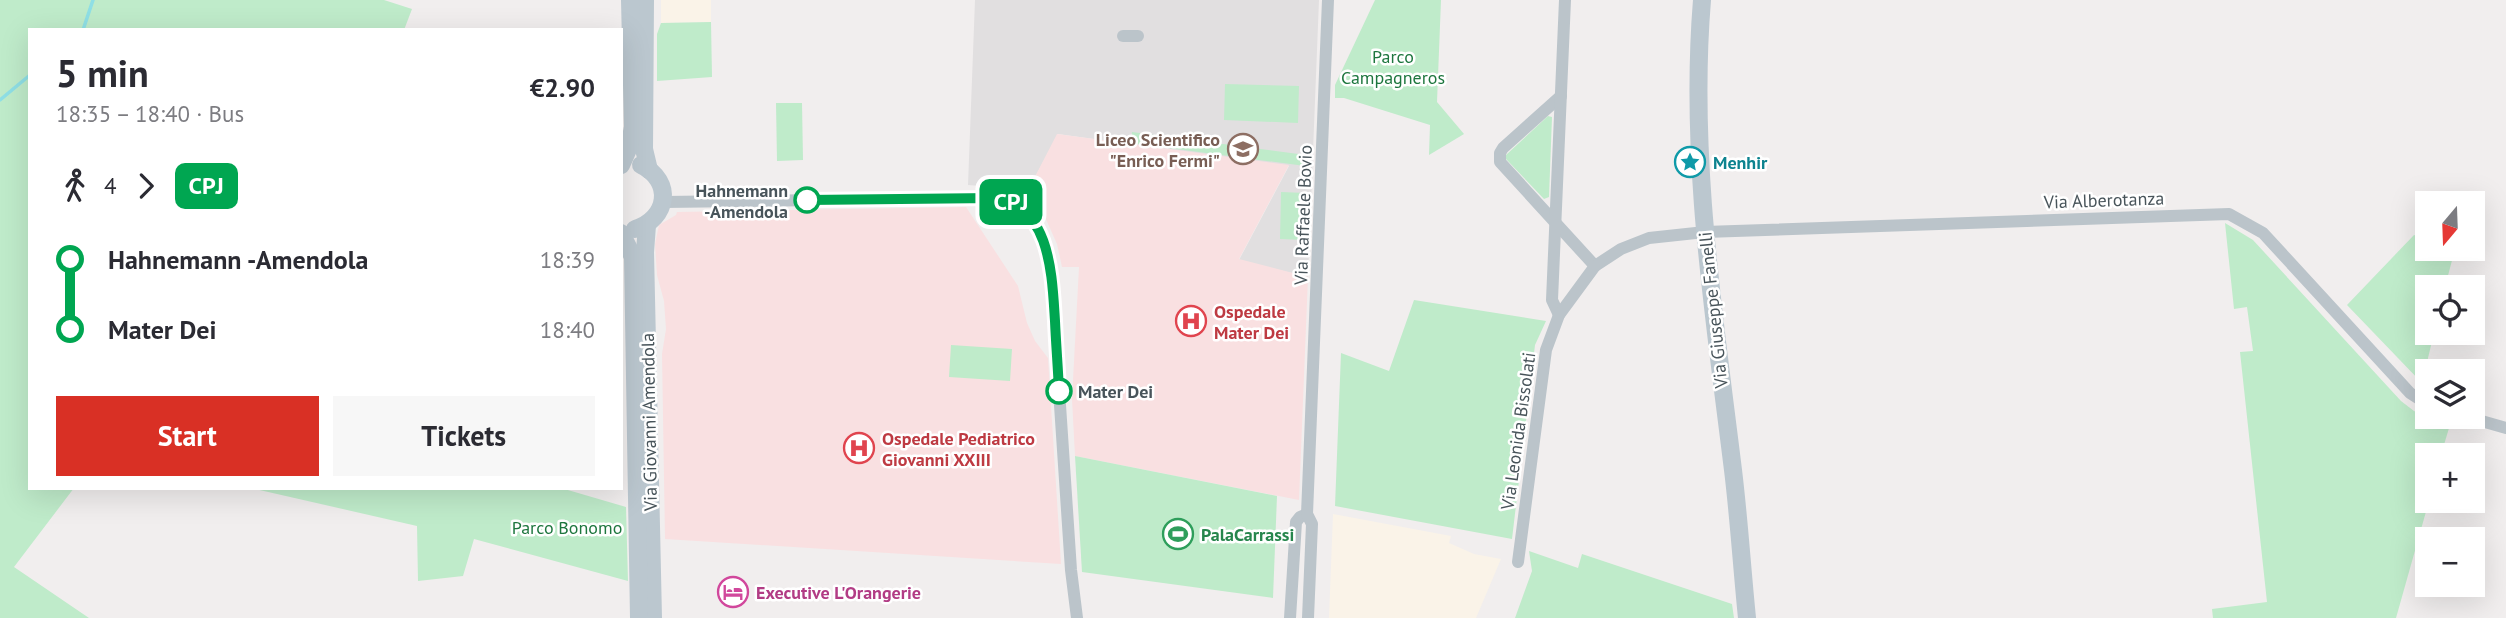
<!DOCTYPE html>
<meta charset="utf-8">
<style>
body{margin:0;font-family:"PT Sans",sans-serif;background:#f7f7f7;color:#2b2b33;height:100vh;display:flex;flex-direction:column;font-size:26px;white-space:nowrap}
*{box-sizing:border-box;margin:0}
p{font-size:23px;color:#7c7c81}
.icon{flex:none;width:38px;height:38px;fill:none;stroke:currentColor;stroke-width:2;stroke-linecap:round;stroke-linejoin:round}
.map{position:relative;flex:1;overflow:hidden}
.details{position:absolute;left:28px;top:28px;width:595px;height:462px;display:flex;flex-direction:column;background:#fff;border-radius:0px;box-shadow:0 7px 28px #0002}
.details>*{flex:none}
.badge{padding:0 14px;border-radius:10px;font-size:24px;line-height:46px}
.needle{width:46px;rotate:199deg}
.fabs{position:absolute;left:2415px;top:191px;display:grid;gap:14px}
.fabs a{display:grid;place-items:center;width:70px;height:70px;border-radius:0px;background:#fff;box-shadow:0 7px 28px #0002;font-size:35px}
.map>.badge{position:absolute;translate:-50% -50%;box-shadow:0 0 0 4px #fff}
.legs{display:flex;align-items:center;gap:10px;height:77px;padding:0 28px;font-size:23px}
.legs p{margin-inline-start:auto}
.headline{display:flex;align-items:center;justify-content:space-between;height:119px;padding:0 28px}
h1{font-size:38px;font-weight:700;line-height:52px}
.primary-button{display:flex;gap:14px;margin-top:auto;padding:14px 28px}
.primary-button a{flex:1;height:80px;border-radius:0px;background:#d93025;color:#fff;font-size:28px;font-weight:700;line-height:80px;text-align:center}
.primary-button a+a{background:#f7f7f7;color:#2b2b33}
ul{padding:0 28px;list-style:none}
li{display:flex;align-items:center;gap:24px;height:70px;font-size:26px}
li i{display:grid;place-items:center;width:10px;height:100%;margin:0 9px;background:currentColor}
li i::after{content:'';width:18px;height:18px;margin:-9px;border:5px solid;border-radius:50%;background:#fff}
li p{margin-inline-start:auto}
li:first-child i{background:linear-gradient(#0000 50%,currentColor 0)}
li:last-child i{background:linear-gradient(currentColor 50%,#0000 0)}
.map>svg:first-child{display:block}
.commercial{fill:#faf3e8}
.education{fill:#e1dfe0}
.medical{fill:#f9e0e1}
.green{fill:#bfebca}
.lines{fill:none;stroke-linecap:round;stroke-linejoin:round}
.stream{stroke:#8fdfe5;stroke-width:3.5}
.street{stroke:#bbc4ca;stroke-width:12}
.secondary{stroke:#bbc7cf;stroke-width:18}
.line-1-casing{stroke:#fff;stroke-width:16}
.line-1{stroke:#00a651;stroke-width:10}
.stop-1-dot{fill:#fff;stroke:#00a651;stroke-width:3.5}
.labels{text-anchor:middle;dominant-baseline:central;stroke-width:5;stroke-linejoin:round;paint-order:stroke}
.park-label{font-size:18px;fill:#1d763e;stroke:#fff}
.education-label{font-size:18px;font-weight:bold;fill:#785e54;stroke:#fff;text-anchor:end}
.culture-label{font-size:18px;font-weight:bold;fill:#0d838f;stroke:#fff;text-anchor:start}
.stop-label{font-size:18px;font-weight:bold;fill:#48545a;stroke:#fff;text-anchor:end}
.street-label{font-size:18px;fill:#48545a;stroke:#fff}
.health-label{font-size:18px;font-weight:bold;fill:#be3a42;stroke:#fff;text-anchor:start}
.leisure-label{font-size:18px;font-weight:bold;fill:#27864d;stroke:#fff;text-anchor:start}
.hotel-label{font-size:18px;font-weight:bold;fill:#b23c85;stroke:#fff;text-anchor:start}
</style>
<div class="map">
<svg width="2506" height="618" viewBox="0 0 2506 618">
<rect width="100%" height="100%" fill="#f1eeee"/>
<g class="commercial">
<path d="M661 0H711V22L661 23Z"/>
<path d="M1333 514 1451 536 1449 543 1474 554 1501 559 1476 618H1329Z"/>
</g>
<path class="education" d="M975 0H1319L1308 277 1239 260 1289 166 1058 134 1025 196 1007 188 968 185Z"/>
<g class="medical">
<path d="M1057 134 1289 165 1239 259 1308 277 1299 500 1075 456 1072 399 1079 267H1062L1057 244 1045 217 1025 196Z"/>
<path d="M966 207 1018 286 1027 323 1035 341 1048 358 1061 564 665 539 662 354 666 329 664 301 657 275 655 244 659 225 676 215 677 212Z"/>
</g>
<g class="green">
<path d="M0 0H384L412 9 404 30H30V488H74L14 567 89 618H0Z"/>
<path d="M1375 0H1441L1437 102 1464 134 1429 155 1430 125 1344 98H1335V85Z"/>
<path d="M711 22 712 77 657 81V34L661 23Z"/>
<path d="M1225 84 1299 86 1298 123 1224 120Z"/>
<path d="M776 103H802L803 160 777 161Z"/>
<path d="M1548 116 1552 117 1549 197 1544 199 1506 159V155Z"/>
<path d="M1132 132 1306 155 1305 166 1131 143Z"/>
<path d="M1281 192 1306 193 1305 240 1280 239Z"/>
<path d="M2225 223 2253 240 2401 401 2414 411 2449 428 2441 455H2427L2429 501 2396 618H2213L2212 609 2267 602 2240 352 2253 351 2247 307 2234 309Z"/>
<path d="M2414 235 2427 239V248L2455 249 2445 287H2427V332L2434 333 2422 383 2347 305Z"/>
<path d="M1414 300 1546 321 1535 345 1512 539 1335 506 1341 353 1389 371Z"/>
<path d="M951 345 1012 349 1010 381 949 377Z"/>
<path d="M1075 456 1277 496 1273 598 1082 572Z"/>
<path d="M251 488H561L626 507 628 581 474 539 463 576 418 581 417 526Z"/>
<path d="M1529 551 1578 568 1582 554 1732 604 1734 618H1515L1532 571Z"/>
</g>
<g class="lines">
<g class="stream">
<path d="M83 30 93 0"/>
<path d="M0 100 30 75"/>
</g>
<g class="street">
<path d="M1123 36H1138"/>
<path d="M1561 96 1503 148 1500 153V162L1595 266"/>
<path d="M663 202 993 198C1032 202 1043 236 1051 270L1071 570 1077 618"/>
<path d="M1559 315 1552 300 1565 0"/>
<path d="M2464 416 2506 428"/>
<path d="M1518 562 1546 350 1559 315 1595 266 1621 249 1649 238 1705 232 2229 214 2263 233 2410 393 2427 404"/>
<path d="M1290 618 1296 522 1300 517 1307 514"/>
<path d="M1308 618 1312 524 1307 514 1328 0"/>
</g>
<g class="secondary">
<path d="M645 0 644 149 649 170"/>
<path d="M1702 0C1689 158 1714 314 1733 470 1739 519 1742 569 1747 618"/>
<path d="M621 165 629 147 633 127 630 0"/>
<path d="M647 225 645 252 653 618"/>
<path d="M635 229C668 219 674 181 641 165"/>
<path d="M621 233 633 257 639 618"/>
</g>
</g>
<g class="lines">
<g class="line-1-casing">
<path id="line-1" d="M807 200 993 198C1051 204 1052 276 1055 321 1056 344 1058 368 1059 391"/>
</g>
<use href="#line-1" class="line-1"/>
</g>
<defs>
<g id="school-ring" transform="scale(1.575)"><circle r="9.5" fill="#fff" stroke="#8d6e63" stroke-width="1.5"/><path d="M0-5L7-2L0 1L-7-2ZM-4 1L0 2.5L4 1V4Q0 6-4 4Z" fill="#8d6e63"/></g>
<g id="sight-ring" transform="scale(1.575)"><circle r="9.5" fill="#fff" stroke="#0f9aa8" stroke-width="1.5"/><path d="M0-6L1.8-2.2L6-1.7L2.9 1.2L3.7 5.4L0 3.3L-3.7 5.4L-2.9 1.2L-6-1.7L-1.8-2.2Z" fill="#0f9aa8"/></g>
<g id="hospital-ring" transform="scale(1.575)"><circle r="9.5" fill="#fff" stroke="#e0444e" stroke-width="1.5"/><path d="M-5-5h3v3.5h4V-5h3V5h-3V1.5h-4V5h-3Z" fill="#e0444e"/></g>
<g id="stadium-ring" transform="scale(1.575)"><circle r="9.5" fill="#fff" stroke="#2e9e5b" stroke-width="1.5"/><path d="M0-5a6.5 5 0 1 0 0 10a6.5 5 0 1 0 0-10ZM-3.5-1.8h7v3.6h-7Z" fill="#2e9e5b"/></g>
<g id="hotel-ring" transform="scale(1.575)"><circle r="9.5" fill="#fff" stroke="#d1479c" stroke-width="1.5"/><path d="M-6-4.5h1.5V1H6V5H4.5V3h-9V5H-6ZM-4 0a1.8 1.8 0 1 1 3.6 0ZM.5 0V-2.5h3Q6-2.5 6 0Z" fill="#d1479c"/></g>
</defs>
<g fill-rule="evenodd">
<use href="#school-ring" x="1243" y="149"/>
<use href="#sight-ring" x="1690" y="162"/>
<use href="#hospital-ring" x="1191" y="321"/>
<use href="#hospital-ring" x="859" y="448"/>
<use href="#stadium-ring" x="1178" y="534"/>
<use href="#hotel-ring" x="733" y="592"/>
</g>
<g class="stop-1-dot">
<circle cx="807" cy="200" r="12"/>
<circle cx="1059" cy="391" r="12"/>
</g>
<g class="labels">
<g class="park-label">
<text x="1393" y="56">Parco<tspan x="1393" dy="21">Campagneros</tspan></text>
<text x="567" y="527">Parco Bonomo</text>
</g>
<g class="education-label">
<text x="1220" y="139">Liceo Scientifico<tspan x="1220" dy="21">"Enrico Fermi"</tspan></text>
</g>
<g class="culture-label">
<text x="1713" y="162">Menhir</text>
</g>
<g class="stop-label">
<text x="788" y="190">Hahnemann<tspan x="788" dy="21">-Amendola</tspan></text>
<text x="1078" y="391" text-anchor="start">Mater Dei</text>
</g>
<g class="street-label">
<text transform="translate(2104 200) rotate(-2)">Via Alberotanza</text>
<text transform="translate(1303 215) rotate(-88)">Via Raffaele Bovio</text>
<text transform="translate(1713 310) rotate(-96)">Via Giuseppe Fanelli</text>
<text transform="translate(649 422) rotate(-91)">Via Giovanni Amendola</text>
<text transform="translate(1518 431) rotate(-82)">Via Leonida Bissolati</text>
</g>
<g class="health-label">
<text x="1214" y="311">Ospedale<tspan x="1214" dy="21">Mater Dei</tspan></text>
<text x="882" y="438">Ospedale Pediatrico<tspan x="882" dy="21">Giovanni XXIII</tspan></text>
</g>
<g class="leisure-label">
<text x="1201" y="534">PalaCarrassi</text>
</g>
<g class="hotel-label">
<text x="756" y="592">Executive L'Orangerie</text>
</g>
</g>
</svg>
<div class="fabs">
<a><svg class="needle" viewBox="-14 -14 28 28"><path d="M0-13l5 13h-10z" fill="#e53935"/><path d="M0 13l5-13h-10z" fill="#7c7c81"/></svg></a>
<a><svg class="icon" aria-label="locate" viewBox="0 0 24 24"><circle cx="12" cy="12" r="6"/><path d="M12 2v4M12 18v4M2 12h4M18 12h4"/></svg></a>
<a><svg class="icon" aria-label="layers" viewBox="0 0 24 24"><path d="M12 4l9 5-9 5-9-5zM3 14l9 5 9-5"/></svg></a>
<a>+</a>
<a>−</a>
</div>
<b class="badge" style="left:1011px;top:202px;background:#00a651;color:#fff">CPJ</b>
<section class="details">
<div class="headline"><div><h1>5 min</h1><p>18:35 – 18:40 · Bus</p></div><b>€2.90</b></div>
<div class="legs"><svg class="icon" aria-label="walk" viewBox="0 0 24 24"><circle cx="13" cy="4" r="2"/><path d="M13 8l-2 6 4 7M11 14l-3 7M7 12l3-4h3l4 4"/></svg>4<svg class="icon" aria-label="forward" viewBox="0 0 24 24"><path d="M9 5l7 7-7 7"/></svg><b class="badge" style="background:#00a651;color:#fff">CPJ</b></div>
<ul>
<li><i style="color:#00a651"></i><b>Hahnemann -Amendola</b><p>18:39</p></li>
<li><i style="color:#00a651"></i><b>Mater Dei</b><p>18:40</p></li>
</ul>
<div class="primary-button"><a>Start</a><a>Tickets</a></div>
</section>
</div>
